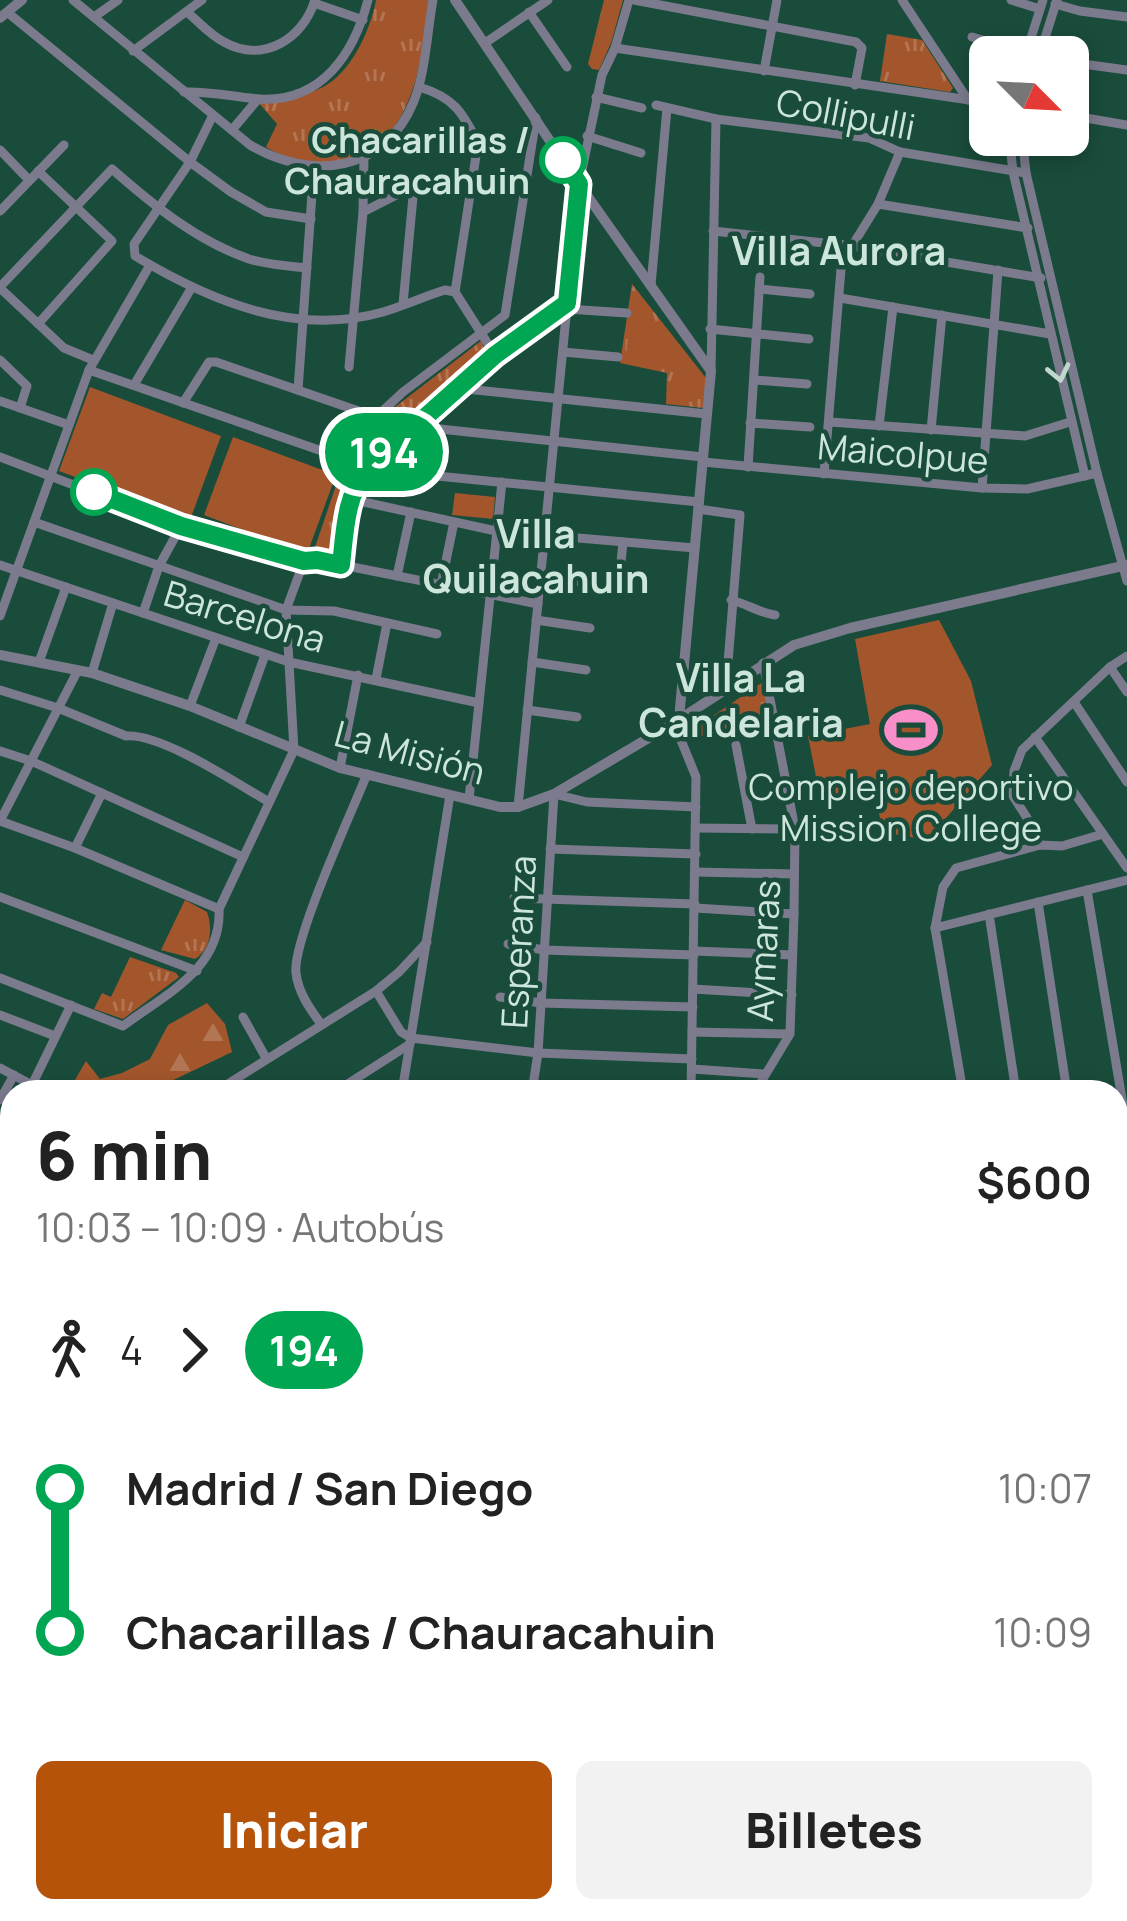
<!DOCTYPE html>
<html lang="es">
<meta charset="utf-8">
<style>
body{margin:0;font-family:Manrope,sans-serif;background:#f2f2f2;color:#222;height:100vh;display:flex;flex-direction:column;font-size:45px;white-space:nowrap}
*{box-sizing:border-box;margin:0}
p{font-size:39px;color:#767676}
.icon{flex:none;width:66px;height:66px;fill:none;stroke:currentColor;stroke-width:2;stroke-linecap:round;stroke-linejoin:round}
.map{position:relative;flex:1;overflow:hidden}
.side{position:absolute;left:0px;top:1080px;width:1128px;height:843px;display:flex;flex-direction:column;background:#fff;border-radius:36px 36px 0 0;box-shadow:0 6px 18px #0003}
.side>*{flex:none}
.badge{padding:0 24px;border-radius:39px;font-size:42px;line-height:78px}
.needle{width:78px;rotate:114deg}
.controls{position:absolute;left:969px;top:36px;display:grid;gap:24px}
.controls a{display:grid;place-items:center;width:120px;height:120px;border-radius:18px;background:#fff;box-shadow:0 6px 18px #0003;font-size:60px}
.map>.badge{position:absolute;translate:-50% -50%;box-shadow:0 0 0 6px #fff}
.legs{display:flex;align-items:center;gap:18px;height:132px;padding:0 36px;font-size:39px}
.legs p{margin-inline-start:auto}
.overview{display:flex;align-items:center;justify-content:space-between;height:204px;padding:0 36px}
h1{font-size:66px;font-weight:800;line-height:90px}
.primary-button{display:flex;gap:24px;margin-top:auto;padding:24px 36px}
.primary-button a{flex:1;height:138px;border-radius:18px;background:#b45309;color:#fff;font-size:48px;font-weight:800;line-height:138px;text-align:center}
.primary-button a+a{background:#f2f2f2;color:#222}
ul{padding:0 36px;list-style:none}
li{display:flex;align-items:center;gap:42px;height:144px;font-size:45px}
li i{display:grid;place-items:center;width:18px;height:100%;margin:0 15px;background:currentColor}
li i::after{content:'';width:30px;height:30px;margin:-15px;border:9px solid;border-radius:50%;background:#fff}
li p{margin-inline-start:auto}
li:first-child i{background:linear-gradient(#0000 50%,currentColor 0)}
li:last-child i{background:linear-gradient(currentColor 50%,#0000 0)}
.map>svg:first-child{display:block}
.forest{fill:url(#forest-firs)}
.park{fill:url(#park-tufts)}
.pitch{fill:#a3562c}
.water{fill:url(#water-waves);stroke:#888e57;stroke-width:3}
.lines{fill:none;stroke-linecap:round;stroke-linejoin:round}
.minor{stroke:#7c7b8e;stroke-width:9}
.tertiary{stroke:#7c7b8e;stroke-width:10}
.oneway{stroke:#c1d6cf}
.line-1-casing{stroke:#fff;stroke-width:27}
.line-1{stroke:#00a651;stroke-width:18}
.stop-1-dot{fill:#fff;stroke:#00a651;stroke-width:6}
.labels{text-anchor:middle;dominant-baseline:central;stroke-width:9;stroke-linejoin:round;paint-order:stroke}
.street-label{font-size:36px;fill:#cde6db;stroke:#1a4c3b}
.stop-label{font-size:36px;font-weight:bold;fill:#cde6db;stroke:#1a4c3b;text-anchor:end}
.poi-label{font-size:36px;fill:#cde6db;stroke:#1a4c3b}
.neighbourhood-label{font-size:39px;font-weight:bold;fill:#cde6db;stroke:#1a4c3b}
</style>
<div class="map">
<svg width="1127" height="1921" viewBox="0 0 1127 1921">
<defs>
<pattern id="forest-firs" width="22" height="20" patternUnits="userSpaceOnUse" patternTransform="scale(3)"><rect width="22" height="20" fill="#a3562c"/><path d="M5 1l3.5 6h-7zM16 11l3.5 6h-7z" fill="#b27654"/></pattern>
<pattern id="park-tufts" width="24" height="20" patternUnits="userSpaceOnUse" patternTransform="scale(3)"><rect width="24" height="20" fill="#a3562c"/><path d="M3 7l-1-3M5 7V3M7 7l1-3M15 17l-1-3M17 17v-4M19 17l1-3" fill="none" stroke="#b27654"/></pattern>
<pattern id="water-waves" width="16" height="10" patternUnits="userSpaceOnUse" patternTransform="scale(3)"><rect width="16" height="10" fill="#6a681e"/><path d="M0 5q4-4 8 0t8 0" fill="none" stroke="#7e7e3e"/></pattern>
</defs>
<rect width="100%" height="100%" fill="#1a4c3b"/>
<g class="forest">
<path d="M207 1003 225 1024 232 1052 165 1084 157 1092H68L86 1061 100 1079 122 1073 150 1059 168 1025Z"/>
<path d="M1116 1282 1127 1283V1457L1116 1460Z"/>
</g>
<g class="park">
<path d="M376 0H431C422 48 418 116 374 147 366 152 356 155 348 158 321 168 289 161 266 147L277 124 258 102C279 98 304 97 323 87 351 73 371 29 376 0Z"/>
<path d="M604 0H623L611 43 599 70 592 69 588 64Z"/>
<path d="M887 34 922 40 953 88 950 92 880 81Z"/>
<path d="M632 284 706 378 703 408 666 404 667 373 620 363Z"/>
<path d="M481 341 485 352C442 389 370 441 346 492 337 511 338 536 336 557L313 553 343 465 382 417Z"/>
<path d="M763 682 774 737 698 736 695 728Z"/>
<path d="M185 900 207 912C213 929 211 949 195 959L161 950Z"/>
<path d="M130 957 176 973 179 977 123 1019 94 1009 102 993 111 997Z"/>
</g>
<g class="pitch">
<path d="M628 336 668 340 666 362 626 358Z"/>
<path d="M90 387 221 436 190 520 59 471Z"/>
<path d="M233 437 336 475 307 554 204 515Z"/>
<path d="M455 493 495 497 493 519 452 515Z"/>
<path d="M939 620 971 681 992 765 927 840 883 832 874 791 821 802 808 736 870 724 855 639Z"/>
</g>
<g class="water">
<path d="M0 1338 12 1342V1476L0 1470Z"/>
<path d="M1127 1452V1583L1116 1584V1455Z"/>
</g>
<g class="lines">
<g class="minor">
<path d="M73 0 250 145C311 181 385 173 414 101 426 70 427 33 433 0"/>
<path d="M634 0 856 42 862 48 855 85"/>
<path d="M902 0 968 100"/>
<path d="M1011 0 1040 9"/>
<path d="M314 3 363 20"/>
<path d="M1055 4 1080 11 1127 17"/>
<path d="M7 12 190 162 231 192 266 212 311 219"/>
<path d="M187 12C199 22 210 35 224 42 263 64 303 39 315 0"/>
<path d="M529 12 567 67"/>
<path d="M94 17 118 0"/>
<path d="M972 37 1027 53"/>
<path d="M485 43 548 0"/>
<path d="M615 48 990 103"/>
<path d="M133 51 202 0"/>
<path d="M1025 57 1043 0"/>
<path d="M1039 57 1057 0"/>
<path d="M1068 62 1127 70"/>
<path d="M764 71 777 0"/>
<path d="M419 87C453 97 462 111 478 143L455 292"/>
<path d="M184 92C211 91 232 97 259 99 322 103 354 53 368 0"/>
<path d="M596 97 642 108"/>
<path d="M656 105 716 119 869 138 900 152 1026 173"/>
<path d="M213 115 190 162 134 244 135 256C210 301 295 337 383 312 404 306 425 296 445 290L455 292 495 355"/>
<path d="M1068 115 1127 125"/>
<path d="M232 130 258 99"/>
<path d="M1009 135 1013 172 1085 476"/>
<path d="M1022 135 1026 173 1097 473 1127 581"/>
<path d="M587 136 641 153"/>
<path d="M0 150 29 180"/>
<path d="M878 204 1028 228"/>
<path d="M0 211 64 145"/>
<path d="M363 212 414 186"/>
<path d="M713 231 852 246 1041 278"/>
<path d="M852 246 878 204 900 152"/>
<path d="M651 285 667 108"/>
<path d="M0 287 112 169C153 205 197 241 249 259 268 265 288 266 307 268"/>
<path d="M0 288 64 348 93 360"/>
<path d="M759 289 810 294"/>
<path d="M840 298 1050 334"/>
<path d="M403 304 414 186"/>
<path d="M567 309 627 313"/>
<path d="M38 324 112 241 38 171"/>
<path d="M710 329 809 339"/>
<path d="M563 352 618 357"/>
<path d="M0 360 27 386 20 408"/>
<path d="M349 367 363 212 364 156"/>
<path d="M89 370 342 458 376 417 403 392 505 315 536 118"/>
<path d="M711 371 716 119"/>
<path d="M754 380 807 384"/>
<path d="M134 385 192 287"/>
<path d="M456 388 707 414"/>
<path d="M298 390 314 166"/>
<path d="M0 401 69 425"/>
<path d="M183 403 209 362H216L376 417"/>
<path d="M830 422 1025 436 1070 422"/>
<path d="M750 423 810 427"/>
<path d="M412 426 703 457"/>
<path d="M879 426 893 307"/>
<path d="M931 430 942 315"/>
<path d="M0 457 181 526 304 561"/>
<path d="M703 462 982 488 1027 489 1097 473"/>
<path d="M748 467 760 277"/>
<path d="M367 469 699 502"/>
<path d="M824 474 843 245"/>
<path d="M982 488 998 270"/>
<path d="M350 499 496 531 695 548"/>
<path d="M698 509 740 515 726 687"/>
<path d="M34 522 286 610 334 611 437 634"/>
<path d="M0 565 289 662 479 703"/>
<path d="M341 565C345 531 345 497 367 469L495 355 567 303"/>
<path d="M397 576 411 512"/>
<path d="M541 576 594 584"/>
<path d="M441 585 454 522"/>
<path d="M618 592 623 542"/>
<path d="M731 600C747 604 760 613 775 615"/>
<path d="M143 613 159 566 181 526"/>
<path d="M0 616 89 370 150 265"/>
<path d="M536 620 590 628"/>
<path d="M39 662 66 587"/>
<path d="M532 662 586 670"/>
<path d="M1110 667 1127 692"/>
<path d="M92 673 113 603"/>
<path d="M376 679 387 623"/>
<path d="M0 690 58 708 126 736C161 733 236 783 269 802"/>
<path d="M1074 702 1127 782"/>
<path d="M190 706 216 638"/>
<path d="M527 710 577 717"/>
<path d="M674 723 696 777 691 1092"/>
<path d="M239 727 265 655"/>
<path d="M1035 737 1127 868"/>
<path d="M736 745 752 829"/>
<path d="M0 751 31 761 243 857"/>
<path d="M340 768 358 675"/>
<path d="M469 799 502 482"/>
<path d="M518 807 579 184 602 75 615 48 629 0"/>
<path d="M0 821 75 848 219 909"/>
<path d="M0 821 78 670"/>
<path d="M696 828 795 829"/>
<path d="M1040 845 1036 832 1013 796 1014 771 1022 750 1110 667 1127 656"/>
<path d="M75 848 102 793"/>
<path d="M550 849 696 854"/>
<path d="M695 872 794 874"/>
<path d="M1087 890 1127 1129"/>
<path d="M0 897 197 971"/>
<path d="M514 898 695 904"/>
<path d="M1038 902 1067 1092"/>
<path d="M695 908 794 914"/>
<path d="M989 914 1016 1092"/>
<path d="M935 928 1127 880"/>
<path d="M508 944 544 950 694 955"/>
<path d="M694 951 792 955"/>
<path d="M0 978 123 1026C164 995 222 969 219 909L294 750 286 610 304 561 317 560 538 604"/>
<path d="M693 989 792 995"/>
<path d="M376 991 401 1032 411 1038 538 1053 692 1059"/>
<path d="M500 997 541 1003 693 1007"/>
<path d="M0 1015 55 1036"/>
<path d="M243 1017 266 1058"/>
<path d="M321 1024C310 1009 298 992 296 973 292 941 352 812 367 774"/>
<path d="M692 1032 789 1034"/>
<path d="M0 1068 32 1085 71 1005"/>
<path d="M692 1069 765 1074"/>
<path d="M446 1091 455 1092"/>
<path d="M215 1092 376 991 399 972 427 942"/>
<path d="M335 1092 410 1044"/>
<path d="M402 1092 450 795"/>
<path d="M532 1092 538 1053 554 794 587 802 696 807"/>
<path d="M755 1092 790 1034 794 914 795 829 763 663"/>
<path d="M963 1092 935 928 943 887 956 868 1040 845 1062 846 1103 834"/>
<path d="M0 1100 14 1075"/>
<path d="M1116 1239 1127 1237"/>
<path d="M0 1312 12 1314"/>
<path d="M1116 1658 1127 1657"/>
<path d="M1116 1809H1127"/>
<path d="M0 1876 8 1864 12 1865"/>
<path d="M524 1911V1921"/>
<path d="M642 1911V1921"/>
<path d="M696 1911 697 1921"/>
<path d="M751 1911V1921"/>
<path d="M811 1911V1921"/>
<path d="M871 1911V1921"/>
<path d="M932 1911V1921"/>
<path d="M987 1911V1921"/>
<path d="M1044 1911V1921"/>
<path d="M1096 1911V1921"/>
<path d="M100 1921 101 1911"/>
<path d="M235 1921 236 1911"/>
<path d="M378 1921V1911"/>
<path d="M623 1921V1911"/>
</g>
<g class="tertiary">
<path d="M455 0 579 184 711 371 679 719"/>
<path d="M0 18 22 0"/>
<path d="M0 655 92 673 190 706 340 768 500 807H518L554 794 674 723 794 645 850 628 1127 565"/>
<path d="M0 1901 12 1908"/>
<path d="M18 1911 39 1921"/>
</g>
</g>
<defs><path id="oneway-chevron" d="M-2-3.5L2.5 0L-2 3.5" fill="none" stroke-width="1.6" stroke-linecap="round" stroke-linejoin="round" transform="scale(3)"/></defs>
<use class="oneway" href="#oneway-chevron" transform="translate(1059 373) rotate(77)"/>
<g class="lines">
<g class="line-1-casing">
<path id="line-1" d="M94 492 181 526 304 561 317 560 341 565C345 531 345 497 367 469L495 355 567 303 579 184 563 160"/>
</g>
<use href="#line-1" class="line-1"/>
</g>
<defs>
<g id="stadium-bare" transform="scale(4.14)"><path d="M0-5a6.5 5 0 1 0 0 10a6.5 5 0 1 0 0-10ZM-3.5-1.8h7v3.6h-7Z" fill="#f98fc8" stroke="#1a4c3b" stroke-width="2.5" paint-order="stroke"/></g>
</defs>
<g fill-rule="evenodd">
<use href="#stadium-bare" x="911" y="730"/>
</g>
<g class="stop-1-dot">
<circle cx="563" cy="160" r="21"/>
<circle cx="94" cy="492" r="21"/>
</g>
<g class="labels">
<g class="street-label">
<text transform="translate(846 114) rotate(11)">Collipulli</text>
<text transform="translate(903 453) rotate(5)">Maicolpue</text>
<text transform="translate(245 616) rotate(17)">Barcelona</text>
<text transform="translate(410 752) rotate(15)">La Misión</text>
<text transform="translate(518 942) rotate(-87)">Esperanza</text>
<text transform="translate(763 951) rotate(-87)">Aymaras</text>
</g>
<g class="stop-label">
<text x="530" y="139">Chacarillas /<tspan x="530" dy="41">Chauracahuin</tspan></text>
</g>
<g class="poi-label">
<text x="911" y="786">Complejo deportivo<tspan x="911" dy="41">Mission College</tspan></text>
</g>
<g class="neighbourhood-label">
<text x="839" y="250">Villa Aurora</text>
<text x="536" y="533">Villa<tspan x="536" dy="45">Quilacahuin</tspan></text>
<text x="741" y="677">Villa La<tspan x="741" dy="45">Candelaria</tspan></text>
</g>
</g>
</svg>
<div class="controls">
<a><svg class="needle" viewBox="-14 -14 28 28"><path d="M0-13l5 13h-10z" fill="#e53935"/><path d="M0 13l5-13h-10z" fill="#767676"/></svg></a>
</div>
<b class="badge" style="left:384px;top:452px;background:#00a651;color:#fff">194</b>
<section class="side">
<div class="overview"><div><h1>6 min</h1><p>10:03 – 10:09 · Autobús</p></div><b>$600</b></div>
<div class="legs"><svg class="icon" aria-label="walk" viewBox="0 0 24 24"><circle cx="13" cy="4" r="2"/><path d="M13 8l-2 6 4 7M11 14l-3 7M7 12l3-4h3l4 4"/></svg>4<svg class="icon" aria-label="forward" viewBox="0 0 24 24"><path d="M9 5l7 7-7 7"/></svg><b class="badge" style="background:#00a651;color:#fff">194</b></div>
<ul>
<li><i style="color:#00a651"></i><b>Madrid / San Diego</b><p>10:07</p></li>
<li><i style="color:#00a651"></i><b>Chacarillas / Chauracahuin</b><p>10:09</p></li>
</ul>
<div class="primary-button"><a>Iniciar</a><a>Billetes</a></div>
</section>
</div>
